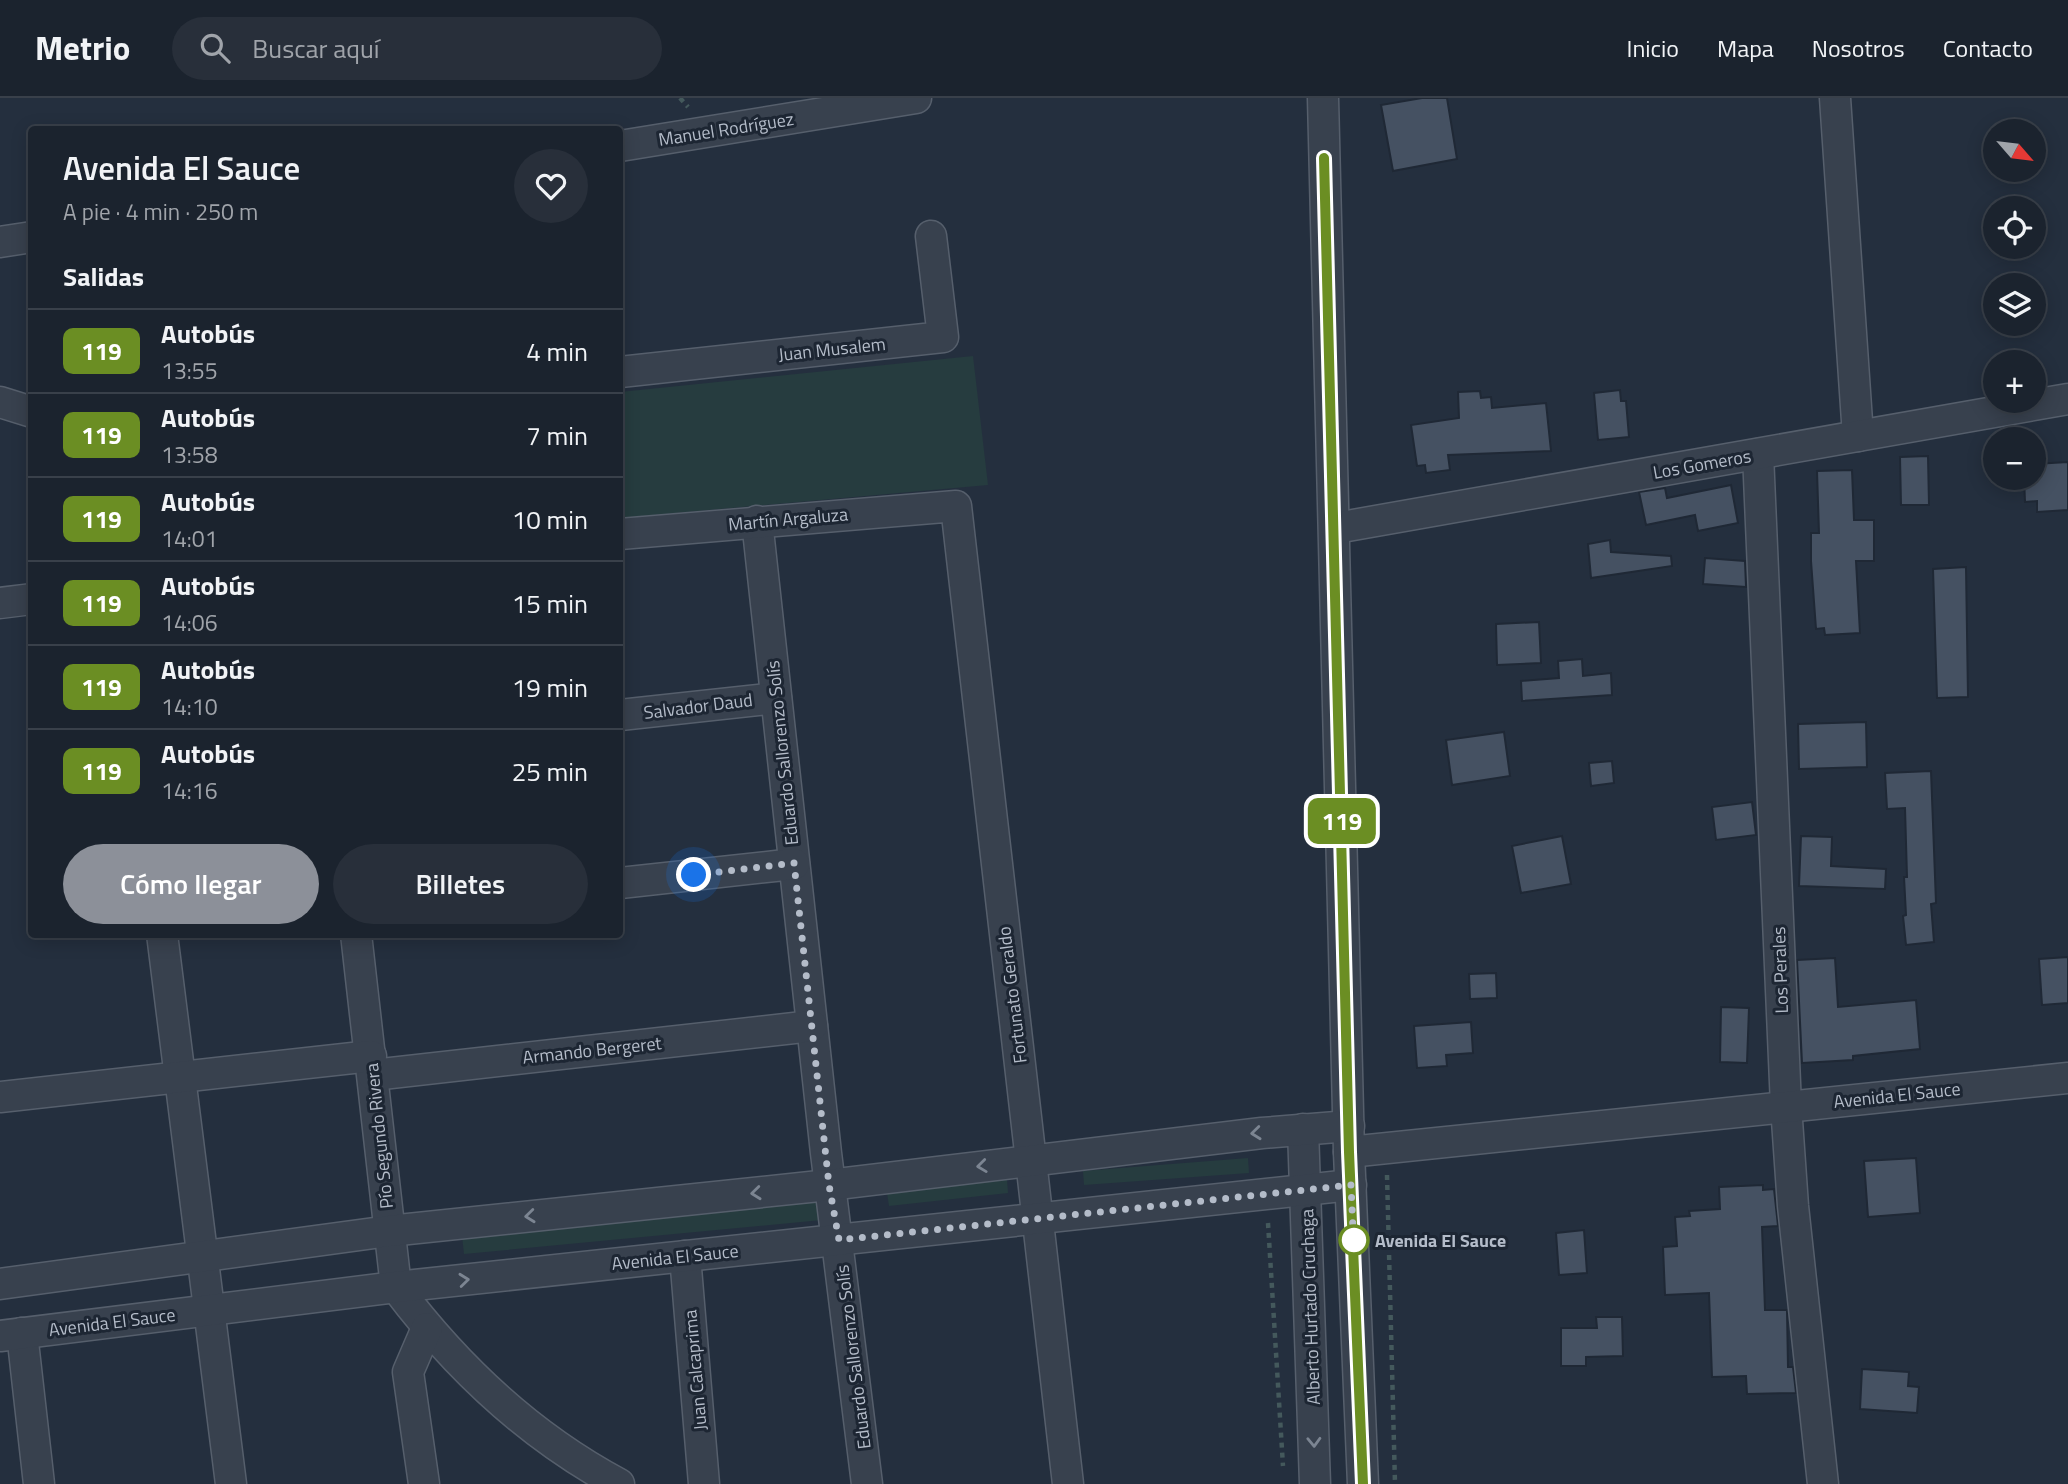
<!DOCTYPE html>
<html lang="es">
<meta charset="utf-8">
<style>
body{margin:0;font-family:"Titillium Web",sans-serif;background:#282f3a;color:#f1f3f6;height:100vh;display:flex;flex-direction:column;font-size:26px;white-space:nowrap}
*{box-sizing:border-box;margin:0}
p{font-size:23px;color:#a0a4aa}
.icon{flex:none;width:38px;height:38px;fill:none;stroke:currentColor;stroke-width:2;stroke-linecap:round;stroke-linejoin:round}
.map{position:relative;flex:1;overflow:hidden}
.side{position:absolute;left:28px;top:28px;width:595px;height:812px;display:flex;flex-direction:column;background:#1b232e;border-radius:7px;box-shadow:0 4px 18px #0003,0 0 0 2px #39404a}
.side>*{flex:none}
.badge{padding:0 14px;border-radius:10px;font-size:24px;line-height:46px}
.needle{width:46px;rotate:118deg}
.controls{position:absolute;left:1983px;top:21px;display:grid;gap:14px}
.controls a{display:grid;place-items:center;width:63px;height:63px;border-radius:50%;background:#1b232e;box-shadow:0 4px 18px #0003,0 0 0 2px #39404a;font-size:35px}
.you{position:absolute;width:35px;height:35px;margin:-18px;border:5px solid #fff;border-radius:50%;background:#1a73e8;box-shadow:0 0 0 10px #1a73e833}
.map>.badge{position:absolute;translate:-50% -50%;box-shadow:0 0 0 4px #fff}
h2{padding:0 35px;font-size:26px;line-height:63px}
.round{display:grid;place-items:center;flex:none;width:74px;height:74px;border-radius:37px;background:#282f3a}
.headline{display:flex;align-items:center;justify-content:space-between;height:119px;padding:0 35px}
h1{font-size:33px;font-weight:600;line-height:52px}
.button{display:flex;gap:14px;margin-top:auto;padding:14px 35px}
.button a{flex:1;height:80px;border-radius:42px;background:#8c9099;color:#fff;font-size:28px;font-weight:600;line-height:80px;text-align:center}
.button a+a{background:#282f3a;color:#f1f3f6}
ul{padding:0;list-style:none}
li{display:flex;align-items:center;gap:21px;height:84px;padding:0 35px;border-top:2px solid #39404a}
li div{flex:1}
li b{display:block;font-size:26px}
li em{font-style:normal}
li .badge{min-width:77px;font-weight:700;text-align:center}
header{display:flex;align-items:center;gap:42px;box-sizing:border-box;height:98px;padding:0 35px;background:#1b232e;border-bottom:2px solid #39404a}
header strong{font-size:33px}
nav{display:flex;gap:38px;margin-inline-start:auto;font-size:24px}
.search{width:490px;height:63px;background:#282f3a;display:flex;align-items:center;gap:18px;box-sizing:border-box;padding:0 24px;border-radius:38px;color:#a0a4aa;font-size:26px}
.map>svg:first-child{display:block}
.green{fill:#263c3f}
.building{fill:#455162;stroke:#1f2835;stroke-width:2}
.lines{fill:none;stroke-linecap:round;stroke-linejoin:round}
.minor-casing{stroke:#565f6c;stroke-width:33}
.path{stroke:#44595c;stroke-width:4.5;stroke-dasharray:5 5;stroke-linecap:butt}
.minor{stroke:#38414e;stroke-width:30}
.oneway{stroke:#7c8592}
.line-casing{stroke:#fff;stroke-width:16}
.line{stroke:#6b8e23;stroke-width:10}
.walk{stroke:#b4bcc9;stroke-width:7;stroke-dasharray:0 12.6}
.stop-dot{fill:#fff;stroke:#6b8e23;stroke-width:3.5}
.labels{text-anchor:middle;dominant-baseline:central;stroke-width:6;stroke-linejoin:round;paint-order:stroke}
.street-label{font-size:18px;fill:#b4bcc9;stroke:#1d2633}
.stop-label{font-size:18px;font-weight:bold;fill:#b4bcc9;stroke:#1d2633;text-anchor:start}
</style>
<header>
<strong>Metrio</strong>
<div class="search"><svg class="icon" aria-label="search" viewBox="0 0 24 24"><circle cx="10" cy="10" r="6"/><path d="M15 15l6 6"/></svg>Buscar aquí</div>
<nav><a>Inicio</a><a>Mapa</a><a>Nosotros</a><a>Contacto</a></nav>
</header>
<div class="map">
<svg width="2068" height="1386" viewBox="0 0 2068 1386">
<rect width="100%" height="100%" fill="#242f3e"/>
<g class="green">
<path d="M973 258 988 387 620 420V294Z"/>
<path d="M1248 1060 1249 1075 1084 1087 1083 1073Z"/>
<path d="M1007 1081 1008 1095 889 1108 887 1095Z"/>
<path d="M820 1103 822 1122 464 1156 462 1138Z"/>
</g>
<g class="building">
<path d="M1422 0H1447L1457 61 1393 73 1381 7Z"/>
<path d="M1620 292 1621 303H1626L1629 339 1598 342 1594 295Z"/>
<path d="M1480 293 1481 300 1491 299 1492 310 1546 305 1551 353 1448 357 1450 372 1426 375 1425 367 1417 368 1411 327 1459 320 1458 294Z"/>
<path d="M1928 358 1929 407H1901L1900 359Z"/>
<path d="M2068 364V412L2037 414V403L2025 404 2024 380H2034V366Z"/>
<path d="M1852 372 1854 422H1874V463H1856L1860 535 1825 537 1824 530 1816 531 1811 463V435H1819L1817 373Z"/>
<path d="M1731 387 1738 425 1698 433 1695 417 1646 427 1639 394 1665 390 1667 400Z"/>
<path d="M1610 442 1611 454 1671 458 1672 468 1591 480 1588 446Z"/>
<path d="M1705 460 1745 463 1746 489 1703 486Z"/>
<path d="M1966 469 1968 599 1937 600 1933 471Z"/>
<path d="M1539 524 1541 565 1497 567 1496 526Z"/>
<path d="M1582 561 1583 578 1611 575 1612 597 1522 603 1521 583 1559 580 1558 563Z"/>
<path d="M1866 624 1867 669 1799 671 1798 626Z"/>
<path d="M1504 634 1510 678 1452 687 1446 642Z"/>
<path d="M1612 663 1614 685 1591 688 1589 665Z"/>
<path d="M1931 673 1936 805 1931 806 1934 844 1906 847 1903 818 1906 817 1904 779H1907L1905 710 1887 711 1885 675Z"/>
<path d="M1752 704 1756 737 1716 742 1712 709Z"/>
<path d="M1562 738 1571 786 1521 795 1512 748Z"/>
<path d="M1801 738 1832 739 1831 768 1886 771 1885 791 1799 788Z"/>
<path d="M2068 859V905L2042 907 2039 861Z"/>
<path d="M1835 860 1838 909 1916 902 1920 951 1853 958V962L1802 965 1797 862Z"/>
<path d="M1496 875 1497 900 1470 901 1469 876Z"/>
<path d="M1721 909 1749 910 1747 965 1720 964Z"/>
<path d="M1471 924 1473 955 1446 957 1447 968 1417 970 1414 928Z"/>
<path d="M1916 1060 1920 1115 1868 1119 1864 1063Z"/>
<path d="M1763 1087V1092L1774 1091 1778 1128 1762 1129 1765 1212H1787L1788 1269H1793L1796 1295 1747 1296 1746 1278 1712 1279 1709 1195 1665 1197 1663 1149 1677 1148 1675 1119 1690 1118 1689 1113 1720 1111 1719 1089Z"/>
<path d="M1584 1132 1587 1175 1559 1177 1556 1135Z"/>
<path d="M1596 1219H1622L1623 1258 1586 1259V1268H1561V1230H1597Z"/>
<path d="M1862 1271 1909 1274 1908 1288 1919 1289 1917 1315 1860 1311Z"/>
</g>
<g class="lines">
<g class="minor-casing">
<g id="minor">
<path d="M1323 0 1349 1054 1363 1386"/>
<path d="M1835 0 1858 338"/>
<path d="M620 48 916 0"/>
<path d="M0 144 32 139"/>
<path d="M620 274 943 239 931 138"/>
<path d="M0 304 32 314"/>
<path d="M1758 356 1786 1008 1793 1108 1823 1386"/>
<path d="M757 423 826 1055 867 1386"/>
<path d="M1336 430 2068 301"/>
<path d="M620 436 956 408 1068 1386"/>
<path d="M0 505 32 501"/>
<path d="M620 617 776 600"/>
<path d="M620 785 794 766"/>
<path d="M162 836 231 1386"/>
<path d="M356 836 396 1189C457 1270 529 1338 619 1386"/>
<path d="M373 977 812 928"/>
<path d="M0 999 371 958"/>
<path d="M1303 1031 1315 1386"/>
<path d="M1349 1054 2068 980"/>
<path d="M685 1158 704 1386"/>
<path d="M0 1186 389 1133 829 1087 1262 1035 1349 1028"/>
<path d="M22 1235 39 1386"/>
<path d="M0 1238 396 1189 1351 1087"/>
<path d="M424 1386 408 1274 427 1230"/>
</g>
</g>
<g class="path">
<path d="M680 0 688 9"/>
<path d="M1387 1077 1395 1386"/>
<path d="M1268 1125 1283 1368"/>
</g>
<use href="#minor" class="minor"/>
</g>
<defs><path id="oneway-chevron" d="M-2-3.5L2.5 0L-2 3.5" fill="none" stroke-width="1.6" stroke-linecap="round" stroke-linejoin="round" transform="scale(1.75)"/></defs>
<g class="oneway">
<use href="#oneway-chevron" transform="translate(1256 1035) rotate(174)"/>
<use href="#oneway-chevron" transform="translate(982 1068) rotate(173)"/>
<use href="#oneway-chevron" transform="translate(756 1095) rotate(174)"/>
<use href="#oneway-chevron" transform="translate(530 1118) rotate(174)"/>
<use href="#oneway-chevron" transform="translate(464 1182) rotate(-6)"/>
<use href="#oneway-chevron" transform="translate(1314 1344) rotate(88)"/>
</g>
<g class="lines">
<g class="line-casing">
<path id="line" d="M1324 60 1349 1054 1363 1386"/>
</g>
<use href="#line" class="line"/>
<path class="walk" d="M694 777 794 765 829 1087 839 1142 1351 1087 1354 1154V1142"/>
</g>
<circle class="stop-dot" cx="1354" cy="1142" r="14"/>
<g class="labels">
<g class="street-label">
<text transform="translate(726 31) rotate(-9)">Manuel Rodríguez</text>
<text transform="translate(832 251) rotate(-6)">Juan Musalem</text>
<text transform="translate(1702 366) rotate(-10)">Los Gomeros</text>
<text transform="translate(788 421) rotate(-5)">Martín Argaluza</text>
<text transform="translate(698 608) rotate(-7)">Salvador Daud</text>
<text transform="translate(782 655) rotate(-96)">Eduardo Sallorenzo Solís</text>
<text transform="translate(1780 872) rotate(-92)">Los Perales</text>
<text transform="translate(1012 897) rotate(-97)">Fortunato Geraldo</text>
<text transform="translate(592 952) rotate(-6)">Armando Bergeret</text>
<text transform="translate(1897 997) rotate(-6)">Avenida El Sauce</text>
<text transform="translate(379 1038) rotate(-96)">Pío Segundo Rivera</text>
<text transform="translate(675 1159) rotate(-6)">Avenida El Sauce</text>
<text transform="translate(1310 1209) rotate(-92)">Alberto Hurtado Cruchaga</text>
<text transform="translate(112 1224) rotate(-7)">Avenida El Sauce</text>
<text transform="translate(853 1259) rotate(-97)">Eduardo Sallorenzo Solís</text>
<text transform="translate(695 1272) rotate(-95)">Juan Calcaprima</text>
</g>
<g class="stop-label">
<text x="1375" y="1142">Avenida El Sauce</text>
</g>
</g>
</svg>
<div class="controls">
<a><svg class="needle" viewBox="-14 -14 28 28"><path d="M0-13l5 13h-10z" fill="#e53935"/><path d="M0 13l5-13h-10z" fill="#a0a4aa"/></svg></a>
<a><svg class="icon" aria-label="locate" viewBox="0 0 24 24"><circle cx="12" cy="12" r="6"/><path d="M12 2v4M12 18v4M2 12h4M18 12h4"/></svg></a>
<a><svg class="icon" aria-label="layers" viewBox="0 0 24 24"><path d="M12 4l9 5-9 5-9-5zM3 14l9 5 9-5"/></svg></a>
<a>+</a>
<a>−</a>
</div>
<div class="you" style="left:694px;top:777px"></div>
<b class="badge" style="left:1342px;top:723px;background:#6b8e23;color:#fff">119</b>
<section class="side">
<div class="headline"><div><h1>Avenida El Sauce</h1><p>A pie · 4 min · 250 m</p></div><a class="round"><svg class="icon" aria-label="heart" viewBox="0 0 24 24"><path d="M12 20l-8-8c-3-5 5-10 8-4 3-6 11-1 8 4z"/></svg></a></div>
<h2>Salidas</h2>
<ul>
<li><span class="badge" style="background:#6b8e23;color:#fff">119</span><div><b>Autobús</b><p>13:55</p></div><em>4 min</em></li>
<li><span class="badge" style="background:#6b8e23;color:#fff">119</span><div><b>Autobús</b><p>13:58</p></div><em>7 min</em></li>
<li><span class="badge" style="background:#6b8e23;color:#fff">119</span><div><b>Autobús</b><p>14:01</p></div><em>10 min</em></li>
<li><span class="badge" style="background:#6b8e23;color:#fff">119</span><div><b>Autobús</b><p>14:06</p></div><em>15 min</em></li>
<li><span class="badge" style="background:#6b8e23;color:#fff">119</span><div><b>Autobús</b><p>14:10</p></div><em>19 min</em></li>
<li><span class="badge" style="background:#6b8e23;color:#fff">119</span><div><b>Autobús</b><p>14:16</p></div><em>25 min</em></li>
</ul>
<div class="button"><a>Cómo llegar</a><a>Billetes</a></div>
</section>
</div>
